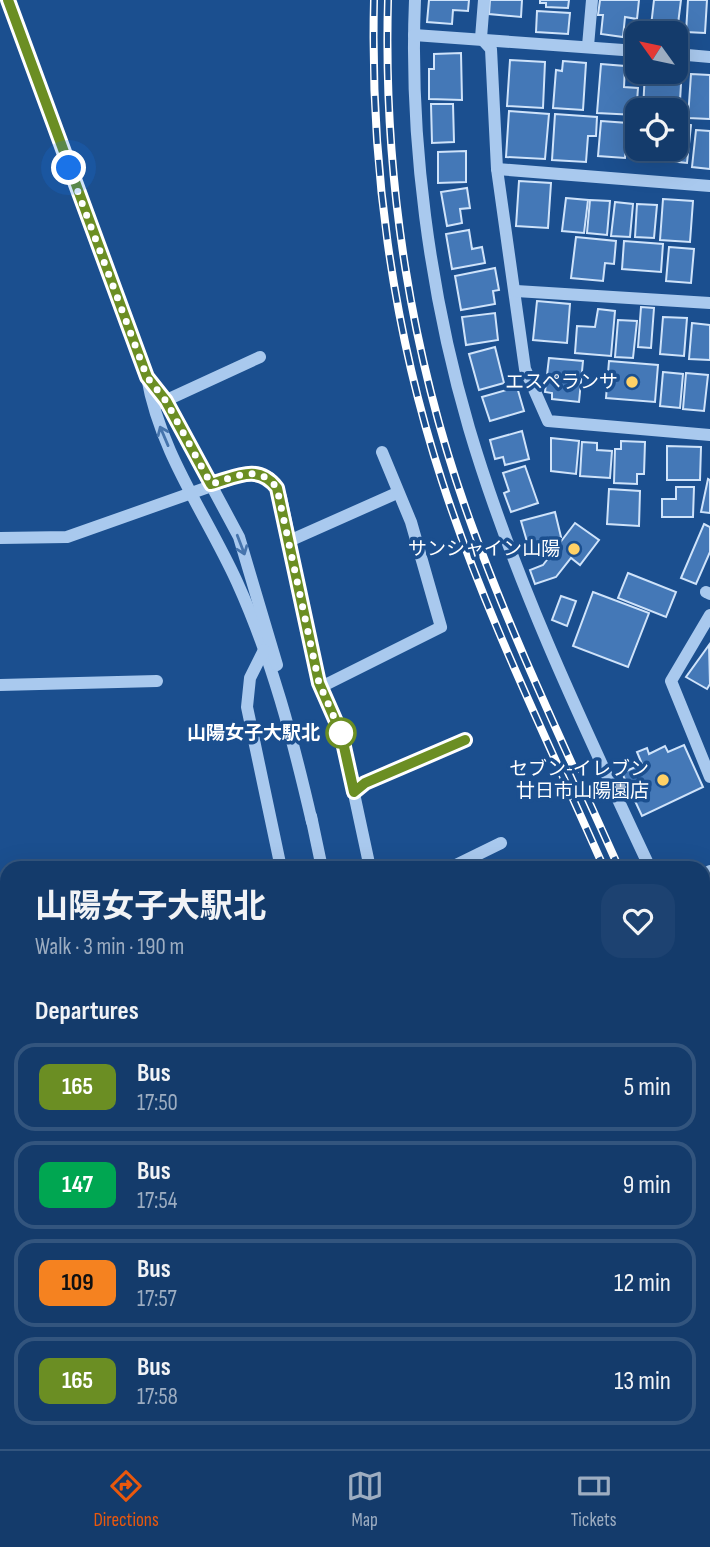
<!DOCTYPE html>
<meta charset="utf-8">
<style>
body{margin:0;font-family:"Sofia Sans Condensed","Noto Sans JP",sans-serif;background:#1d4271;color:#f1f3f6;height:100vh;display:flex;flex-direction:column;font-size:26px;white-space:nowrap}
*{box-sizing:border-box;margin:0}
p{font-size:23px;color:#9dadc1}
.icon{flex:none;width:38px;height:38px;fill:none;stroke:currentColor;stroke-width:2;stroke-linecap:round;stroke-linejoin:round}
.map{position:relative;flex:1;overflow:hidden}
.drawer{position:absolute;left:0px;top:861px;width:710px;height:588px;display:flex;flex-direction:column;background:#143b6b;border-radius:21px 21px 0 0;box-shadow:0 7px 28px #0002,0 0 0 2px #33557e}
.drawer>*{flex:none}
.badge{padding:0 14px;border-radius:10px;font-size:24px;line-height:46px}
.needle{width:46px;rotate:303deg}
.controls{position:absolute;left:625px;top:21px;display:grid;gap:14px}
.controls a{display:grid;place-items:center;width:63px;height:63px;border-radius:14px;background:#143b6b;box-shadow:0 7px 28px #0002,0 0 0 2px #33557e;font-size:35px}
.you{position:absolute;width:35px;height:35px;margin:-18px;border:5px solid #fff;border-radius:50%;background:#1a73e8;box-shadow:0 0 0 10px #1a73e833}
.map>.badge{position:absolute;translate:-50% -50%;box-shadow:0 0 0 4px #fff}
h2{padding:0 35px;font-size:26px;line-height:63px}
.round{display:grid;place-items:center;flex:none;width:74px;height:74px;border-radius:21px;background:#1d4271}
.head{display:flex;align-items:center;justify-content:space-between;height:119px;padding:0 35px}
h1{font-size:33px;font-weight:700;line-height:52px}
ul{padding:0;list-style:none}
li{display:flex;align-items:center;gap:21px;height:88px;margin:0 14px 10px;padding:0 21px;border:4px solid #33557e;border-radius:21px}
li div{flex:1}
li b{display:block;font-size:26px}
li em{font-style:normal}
li .badge{min-width:77px;font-weight:700;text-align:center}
.tabs{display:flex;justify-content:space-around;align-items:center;height:98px;border-top:2px solid #33557e;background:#143b6b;font-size:19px;color:#9dadc1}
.tabs a{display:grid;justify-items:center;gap:4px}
.tabs .on{color:#ea580c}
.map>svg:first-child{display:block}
.grass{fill:url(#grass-dots)}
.building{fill:#4478b7;stroke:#cfe3fa;stroke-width:2}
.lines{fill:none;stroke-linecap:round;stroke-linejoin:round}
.minor{stroke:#a9c9ee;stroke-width:12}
.rail-casing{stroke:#fff;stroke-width:8}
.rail{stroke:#1b4f8f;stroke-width:5;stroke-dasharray:16;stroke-linecap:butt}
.oneway{stroke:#4674ac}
.line-casing{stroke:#fff;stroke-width:16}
.line{stroke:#6b8e23;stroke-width:10}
.walk{stroke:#fff;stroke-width:7;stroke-dasharray:0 12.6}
.poi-dot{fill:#ffd166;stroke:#1b4f8f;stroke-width:2.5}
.stop-dot{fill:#fff;stroke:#6b8e23;stroke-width:3.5}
.labels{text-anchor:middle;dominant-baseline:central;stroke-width:7;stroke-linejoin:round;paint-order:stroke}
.poi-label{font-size:19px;fill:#fff;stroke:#1b4f8f;text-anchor:end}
.stop-label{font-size:19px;font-weight:bold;fill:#fff;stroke:#1b4f8f;text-anchor:end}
</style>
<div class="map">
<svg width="710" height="1449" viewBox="0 0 710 1449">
<defs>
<pattern id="grass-dots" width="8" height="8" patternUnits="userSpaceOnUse" patternTransform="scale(1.75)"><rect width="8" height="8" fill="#2e69ad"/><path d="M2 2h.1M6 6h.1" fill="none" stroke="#4d80b9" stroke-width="1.8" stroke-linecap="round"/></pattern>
</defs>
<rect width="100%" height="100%" fill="#1b4f8f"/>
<path class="grass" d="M710 1324V1449H621L628 1447 627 1442H704V1327Z"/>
<g class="building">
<path d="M429 0H469L468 11 453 10 452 24 427 22Z"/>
<path d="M490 0H522L521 17 489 14Z"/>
<path d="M540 0H569L568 8 546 7V3H540Z"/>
<path d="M600 0H639L637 19 625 17 623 37 601 34 603 15H598Z"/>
<path d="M654 0H681L678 24 669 23 668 28 651 26Z"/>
<path d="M688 0H707L705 33 686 32Z"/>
<path d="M537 11 570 13 568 34 536 32Z"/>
<path d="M461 53 462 100 429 99V69H434V54Z"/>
<path d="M510 60 545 62 543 108 507 106Z"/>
<path d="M563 61 586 63 583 110 553 108 556 70 562 71Z"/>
<path d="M601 64 625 66 624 87 638 88 636 115 597 113Z"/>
<path d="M676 67H682L679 118H676V110H643L645 72H676Z"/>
<path d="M691 74 710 75V119L688 118Z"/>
<path d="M431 104H453L454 142 432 143Z"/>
<path d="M509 111 549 114 545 159 506 157Z"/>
<path d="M555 114 597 117 596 136H588L586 162 552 160Z"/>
<path d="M601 121 628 123 625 158 598 156Z"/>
<path d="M676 123 691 125 687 163 669 161 670 149H676Z"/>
<path d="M696 130 710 131V169L692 167Z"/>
<path d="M646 149H667L666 162 645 160Z"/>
<path d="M466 151V182L438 183V152Z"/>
<path d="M519 181 551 183 548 228 516 226Z"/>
<path d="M467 188 470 208 460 209 462 223 447 226 441 192Z"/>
<path d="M566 198 588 200 584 233 562 231Z"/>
<path d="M663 199 693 201 690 242 660 240Z"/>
<path d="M590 200 610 201 607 235 587 233Z"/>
<path d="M615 202 633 204 630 237 611 236Z"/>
<path d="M637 204 657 205 654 238 635 237Z"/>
<path d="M469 230 472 249 482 247 485 263 452 269 446 234Z"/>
<path d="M576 237 616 241 614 264 605 263 603 281 571 278Z"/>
<path d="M624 241 663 244 661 272 622 269Z"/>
<path d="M669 247 694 249 691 283 666 281Z"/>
<path d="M495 268 499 290 493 291 495 304 461 310 455 276Z"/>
<path d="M537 301 570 304 567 343 533 340Z"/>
<path d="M641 307 654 308 651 348 638 347Z"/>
<path d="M598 309 615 311 611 356 575 353 577 326 595 327Z"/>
<path d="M495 313 498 340 466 345 462 317Z"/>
<path d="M663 317 687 318 684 356 660 354Z"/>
<path d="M618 320 637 321 633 358 615 357Z"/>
<path d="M692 323 710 325V360L689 359Z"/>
<path d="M495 347 504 383 479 390 469 354Z"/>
<path d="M549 358 583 361 579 402 552 399V393L545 392Z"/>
<path d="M609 361 658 365 655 402 606 398Z"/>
<path d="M663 372 683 374 680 408 660 406Z"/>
<path d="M686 373 708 375 704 411 683 409Z"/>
<path d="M517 387 524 411 490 421 482 397Z"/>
<path d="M522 431 529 459 505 465 503 457 495 459 490 440Z"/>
<path d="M551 438 579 441 576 474 551 471Z"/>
<path d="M621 441 645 442 644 474H637V484L614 483 615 449H621Z"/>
<path d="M582 442 597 443V450L612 451 610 478 580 476Z"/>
<path d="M667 446 701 447 700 480H667Z"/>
<path d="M525 466 538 503 511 512 504 493 509 491 503 473Z"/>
<path d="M708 479 710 480V513L701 512Z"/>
<path d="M676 487H694L693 517H662V499H676Z"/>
<path d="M609 489 640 491 639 526 607 524Z"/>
<path d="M555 512 561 537 528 545 521 521Z"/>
<path d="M575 523 599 540 580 565 571 558 556 577 535 584 530 570 543 565Z"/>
<path d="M704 524 710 527V552L696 584 681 578Z"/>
<path d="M628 573 676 592 666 617 618 598Z"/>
<path d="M593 592 649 613 628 667 573 646Z"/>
<path d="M561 596 576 601 567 626 552 620Z"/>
<path d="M709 645 710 684 707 689 686 677Z"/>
<path d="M684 745 703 787 642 816 622 773 642 764 637 752 647 748 649 754 665 746 668 752Z"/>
<path d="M469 1442H539L541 1449H471Z"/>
</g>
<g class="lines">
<g class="minor">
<path d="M8 0 147 377C160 453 206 514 237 582 272 659 293 740 312 822"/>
<path d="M415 0C409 139 430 295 469 428 514 580 583 725 650 868"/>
<path d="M484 0 481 38 491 49 497 169 525 369 548 421 710 435"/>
<path d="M414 35 637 51"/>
<path d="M588 46 592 0"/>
<path d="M676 54 710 57"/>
<path d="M497 169 710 186"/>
<path d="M516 291 710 303"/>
<path d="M150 380 166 401 239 537 277 665"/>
<path d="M158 404 260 357"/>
<path d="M0 538 67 537 251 472 270 478 281 497 319 683 341 733 370 868"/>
<path d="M289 541 397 493"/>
<path d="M706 592 710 594"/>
<path d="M710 615 671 681 710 777"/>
<path d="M264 650 250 678 247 707 281 868"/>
<path d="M319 683 327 684 441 627 411 522 382 452"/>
<path d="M0 685 157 681"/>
<path d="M354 792 365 783 465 740"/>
<path d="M311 816 322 868"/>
<path d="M450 868 501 843"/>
<path d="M704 874 710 871"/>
<path d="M704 953H710"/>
<path d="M704 974 710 988"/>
<path d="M0 1036 7 1043"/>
<path d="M0 1183 7 1178"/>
<path d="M704 1315 710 1312"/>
<path d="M0 1352 7 1347"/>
<path d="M0 1369 7 1363"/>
<path d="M415 1442 416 1449"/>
<path d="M439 1442 441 1449"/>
<path d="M555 1442 558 1449"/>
<path d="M58 1449 59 1442"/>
</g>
<g class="rail-casing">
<g id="rail">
<path d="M374 0C370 162 392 327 442 481 485 614 548 741 604 868"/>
<path d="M388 0C383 179 411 360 473 529 515 644 569 756 619 868"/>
<path d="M704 1058 710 1072"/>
<path d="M704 1092 710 1106"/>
</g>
</g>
<use href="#rail" class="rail"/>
</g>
<defs><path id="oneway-shaft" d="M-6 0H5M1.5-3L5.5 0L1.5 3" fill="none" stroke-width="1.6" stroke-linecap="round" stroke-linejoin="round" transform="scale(1.75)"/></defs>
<g class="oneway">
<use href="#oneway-shaft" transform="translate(164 436) rotate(-113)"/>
<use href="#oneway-shaft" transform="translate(241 545) rotate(69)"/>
</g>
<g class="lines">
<g class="line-casing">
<path id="line" d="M8 0 147 377 166 401 211 484C236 477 258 463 277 488L319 683 341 733 354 792 365 783 465 740"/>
</g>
<use href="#line" class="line"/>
<path class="walk" d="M69 168 147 377 166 401 211 484C236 477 258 463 277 488L319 683 341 733"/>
</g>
<g class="poi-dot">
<circle cx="632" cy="382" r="7"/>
<circle cx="574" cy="549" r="7"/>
<circle cx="663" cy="780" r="7"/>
</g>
<circle class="stop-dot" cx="341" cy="733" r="14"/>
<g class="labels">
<g class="poi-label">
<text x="618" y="382">エスペランサ</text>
<text x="560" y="549">サンシャイン山陽</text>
<text x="649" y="769">セブン-イレブン<tspan x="649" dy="22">廿日市山陽園店</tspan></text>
</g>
<g class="stop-label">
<text x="320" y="733">山陽女子大駅北</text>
</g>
</g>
</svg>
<div class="controls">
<a><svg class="needle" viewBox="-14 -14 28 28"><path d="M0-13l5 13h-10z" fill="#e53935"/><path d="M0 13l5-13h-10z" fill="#9dadc1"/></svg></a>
<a><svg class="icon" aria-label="locate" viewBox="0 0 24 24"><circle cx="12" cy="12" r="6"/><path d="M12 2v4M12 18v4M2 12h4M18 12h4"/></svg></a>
</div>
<div class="you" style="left:69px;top:168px"></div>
<section class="drawer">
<div class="head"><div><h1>山陽女子大駅北</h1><p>Walk · 3 min · 190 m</p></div><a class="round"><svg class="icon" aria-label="heart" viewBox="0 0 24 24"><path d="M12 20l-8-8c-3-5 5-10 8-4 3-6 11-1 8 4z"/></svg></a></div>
<h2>Departures</h2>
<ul>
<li><span class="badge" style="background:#6b8e23;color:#fff">165</span><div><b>Bus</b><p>17:50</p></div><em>5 min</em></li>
<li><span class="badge" style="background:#00a651;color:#fff">147</span><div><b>Bus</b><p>17:54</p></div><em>9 min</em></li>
<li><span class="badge" style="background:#f58220;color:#111">109</span><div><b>Bus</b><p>17:57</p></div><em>12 min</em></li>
<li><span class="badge" style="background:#6b8e23;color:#fff">165</span><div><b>Bus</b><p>17:58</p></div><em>13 min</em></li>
</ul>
</section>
</div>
<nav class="tabs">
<a class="on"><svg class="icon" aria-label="directions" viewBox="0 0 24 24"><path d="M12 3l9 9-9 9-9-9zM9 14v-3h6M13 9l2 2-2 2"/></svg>Directions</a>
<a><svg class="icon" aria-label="map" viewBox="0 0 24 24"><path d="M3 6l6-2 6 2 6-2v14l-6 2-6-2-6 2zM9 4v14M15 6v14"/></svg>Map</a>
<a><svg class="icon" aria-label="tickets" viewBox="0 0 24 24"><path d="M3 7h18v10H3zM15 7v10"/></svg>Tickets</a>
</nav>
